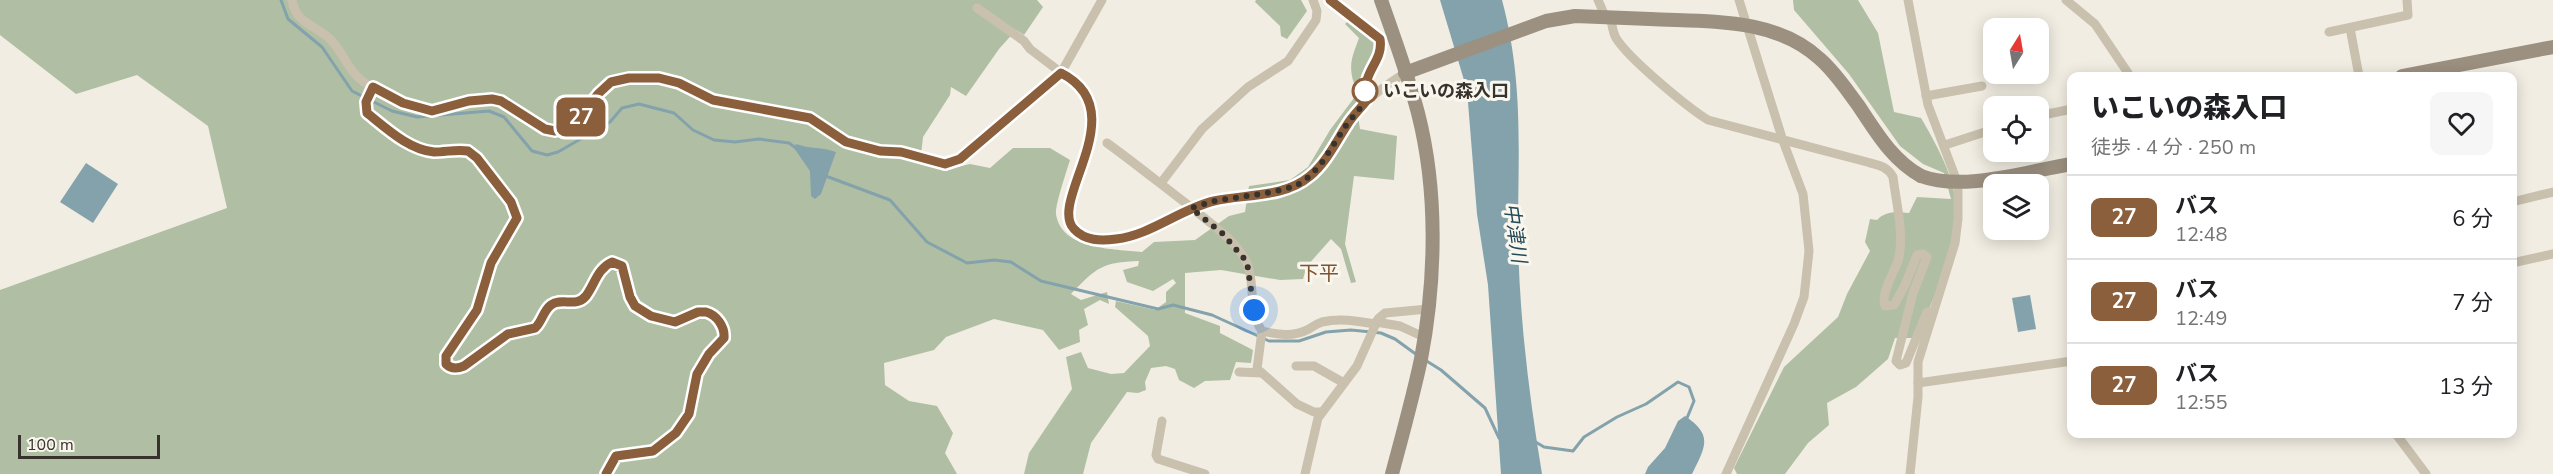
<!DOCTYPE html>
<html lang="ja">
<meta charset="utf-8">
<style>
body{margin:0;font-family:"Nunito Sans","Noto Sans JP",sans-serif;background:#f6f6f6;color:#202124;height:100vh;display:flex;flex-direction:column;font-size:22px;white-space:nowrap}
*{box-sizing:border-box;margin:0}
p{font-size:20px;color:#757577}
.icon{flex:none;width:33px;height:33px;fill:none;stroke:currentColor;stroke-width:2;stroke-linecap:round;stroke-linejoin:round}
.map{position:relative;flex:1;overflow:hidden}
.details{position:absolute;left:2067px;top:72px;width:450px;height:366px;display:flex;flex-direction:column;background:#fff;border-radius:12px;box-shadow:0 3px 15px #0003}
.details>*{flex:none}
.badge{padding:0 12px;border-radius:9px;font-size:21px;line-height:39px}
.needle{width:39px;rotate:11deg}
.fabs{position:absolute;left:1983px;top:18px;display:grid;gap:12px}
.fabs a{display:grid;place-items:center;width:66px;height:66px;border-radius:12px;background:#fff;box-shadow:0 3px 15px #0003;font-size:30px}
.scale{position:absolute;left:18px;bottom:15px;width:142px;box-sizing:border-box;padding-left:6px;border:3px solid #38322c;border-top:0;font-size:16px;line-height:21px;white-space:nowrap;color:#38322c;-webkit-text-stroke:4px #f9f6ee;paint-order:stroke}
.you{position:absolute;width:30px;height:30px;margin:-15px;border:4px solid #fff;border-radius:50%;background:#1a73e8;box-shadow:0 0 0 9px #1a73e833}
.map>.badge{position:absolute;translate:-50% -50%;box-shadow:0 0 0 3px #fff}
.round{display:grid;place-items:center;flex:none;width:63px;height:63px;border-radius:12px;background:#f6f6f6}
.headline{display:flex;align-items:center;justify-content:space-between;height:102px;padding:0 24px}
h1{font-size:28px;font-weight:800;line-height:45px}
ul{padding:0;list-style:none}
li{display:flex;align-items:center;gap:18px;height:84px;padding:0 24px;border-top:2px solid #e0e0e0}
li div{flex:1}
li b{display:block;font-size:22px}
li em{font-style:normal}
li .badge{min-width:66px;font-weight:700;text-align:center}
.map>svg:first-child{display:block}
.green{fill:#b0bfa3}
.water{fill:#83a2ac}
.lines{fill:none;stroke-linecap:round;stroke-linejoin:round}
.stream{stroke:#83a2ac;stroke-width:3}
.street{stroke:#c9c0ae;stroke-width:9}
.secondary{stroke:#9c9080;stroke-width:14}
.secondary-bridge{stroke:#9c9080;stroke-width:14}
.line-casing{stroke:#fff;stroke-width:14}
.line{stroke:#8b5e3c;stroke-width:9}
.walk{stroke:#38322c;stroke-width:6;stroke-dasharray:0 10.8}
.stop-dot{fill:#fff;stroke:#8b5e3c;stroke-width:3}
.labels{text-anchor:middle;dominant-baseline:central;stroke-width:6;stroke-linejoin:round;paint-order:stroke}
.stop-label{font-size:18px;font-weight:bold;fill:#38322c;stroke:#f9f6ee;text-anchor:start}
.water-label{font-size:20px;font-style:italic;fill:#254856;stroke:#f9f6ee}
.neighbourhood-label{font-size:20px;fill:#7f512d;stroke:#f9f6ee}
</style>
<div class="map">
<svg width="2553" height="474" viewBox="0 0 2553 474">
<rect width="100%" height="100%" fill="#f1ede2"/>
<g class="green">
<path d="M0 0H1037L1043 7 1024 35 1016 30 999 49 966 96 951 87 950 95 923 137 920 164 944 170 970 164 990 168 1013 148H1050L1070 160C1067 170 1055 205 1056 214 1061 250 1115 249 1142 252L1154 242 1195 240 1229 216 1245 212 1249 186 1290 180 1308 167 1330 130 1357 94C1357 87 1353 83 1352 76 1349 62 1354 52 1359 38L1345 24 1348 21 1374 42 1375 49C1369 59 1363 68 1361 81 1359 91 1362 95 1356 104L1360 129 1397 136 1394 180 1354 176 1345 244 1356 282 1351 283 1341 249 1331 239 1307 266 1303 279 1280 280 1221 270 1185 273V313L1220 326V333L1253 350 1251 363 1236 362 1230 380 1205 381 1194 388 1179 380 1175 369 1166 366 1151 368 1145 382 1146 390 1138 393 1127 392 1091 443 1083 474H1024L1029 453 1072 389 1066 357 1081 352 1088 368 1111 374 1124 373 1150 346 1148 336 1115 307 1116 301 1155 310 1166 302V292L1176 283 1173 279 1153 291 1127 282 1123 270 1138 266 1139 261C1102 262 1096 268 1071 294L1081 300 1107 292 1109 304 1100 300 1084 309 1088 325 1079 330 1080 342 1059 350 1043 330 994 319 946 337 934 350 884 363 885 385 909 401 937 406 953 433 945 453 957 474H0V290L227 208 208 126 137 75 76 94 0 35Z"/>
<path d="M1256 0H1301L1307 11 1287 39 1281 36 1280 26 1255 2Z"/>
<path d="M1793 0H1858L1878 33 1894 112 1921 118C1934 140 1953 174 1955 199 1959 239 1933 301 1917 338H1895L1888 359 1856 387 1827 403 1829 425 1808 443 1785 474H1737L1734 468 1784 367 1838 317 1847 294 1870 251 1865 242 1870 219 1877 220C1886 211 1896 212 1909 213L1917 197 1951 199 1944 173 1923 164 1900 146 1849 74 1794 10Z"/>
</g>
<g class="water">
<path d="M1440 0H1502C1524 83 1518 151 1518 235 1519 315 1529 395 1542 474H1501L1488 285 1477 214 1467 90Z"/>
<path d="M796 144C810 149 822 147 836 152L821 194 815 199 811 196 810 171 794 148Z"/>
<path d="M86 163 118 184 93 223 60 202Z"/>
<path d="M2030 295 2036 329 2018 332 2012 298Z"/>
<path d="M1685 416C1713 435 1706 446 1692 474H1645L1648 467 1665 448 1678 421Z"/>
</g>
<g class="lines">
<g class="stream">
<path d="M281 0 288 19 322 47 352 91 392 111 417 117 489 111 504 117 532 151 547 155 558 152 610 122 622 108 639 104 674 113 693 130 714 140 735 142 759 139 789 143 796 148"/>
<path d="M823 175 890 200 927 242 967 263 994 260 1011 262 1041 281 1158 309 1173 305 1212 315 1269 341H1299L1326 332 1351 330 1381 333 1395 339 1417 355"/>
<path d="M1425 360 1441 370 1485 408 1499 438"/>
<path d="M1534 441 1544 447 1573 451 1584 437 1617 417 1646 404 1678 382 1689 387 1694 401 1687 418"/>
</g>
<g class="street">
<path d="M292 0C296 24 314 24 330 39 340 49 345 62 354 73 368 90 404 104 424 110L432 111 469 101 492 99 508 104 545 129 555 131 574 124 598 94 611 82 629 78 659 79 679 83 713 100 810 118 846 142 880 151 901 152 945 164 960 159 1061 73 1102 0"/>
<path d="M1330 0 1380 40C1383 63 1360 71 1367 100"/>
<path d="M1598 0 1605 16 1611 20C1612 25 1613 33 1616 38 1628 58 1687 107 1708 120L1867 162C1878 165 1887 166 1893 177 1896 202 1904 232 1899 257 1896 271 1880 292 1885 306L1894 305 1905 285 1917 255 1923 254 1927 257 1913 293 1896 361 1900 365 1906 363 1927 312H1933"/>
<path d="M1908 0 1928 105 1958 184V219L1955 243 1918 362V397L1910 474"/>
<path d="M2066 0 2095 24 2130 76"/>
<path d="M977 8 1024 41 1030 49 1080 87 1091 113V126L1068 217C1084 275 1181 209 1214 201 1245 194 1285 198 1310 176 1327 162 1336 141 1347 124 1362 102 1383 87 1405 73"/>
<path d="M2350 28 2359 76"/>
<path d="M2329 32 2408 15 2407 0"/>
<path d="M373 87 366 102 367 113C386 128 409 150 434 151 445 152 457 149 468 151L503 191 517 215 516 221 491 263 477 310 446 356 445 361 448 366 457 368 463 366 508 334 535 329C542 322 542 311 551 305 561 298 573 306 582 299 595 289 595 270 612 262L622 266 630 297 635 306 651 316 675 322 698 312H706C717 316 725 327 724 338L709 354 697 374 689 414 676 433 653 451 616 456 606 474"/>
<path d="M1926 96 1982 86"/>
<path d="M2038 116 2072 109"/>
<path d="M1107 143C1136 164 1163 186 1192 208 1210 223 1237 241 1247 263 1256 285 1247 309 1262 331"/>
<path d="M1945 145 1994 129"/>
<path d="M1161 183 1202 129 1248 87 1288 61 1316 20 1317 11 1313 0"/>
<path d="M2512 202 2553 192"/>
<path d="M2512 263 2553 254"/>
<path d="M1376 322 1400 326 1424 337"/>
<path d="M1296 366H1314L1344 383"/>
<path d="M1239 372 1262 373 1297 404 1314 412H1322"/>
<path d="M1262 373 1257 369 1262 331C1278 335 1294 337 1309 329 1314 326 1316 324 1322 322 1340 318 1357 321 1375 324"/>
<path d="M1918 383 2072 361"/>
<path d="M1162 421 1156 455 1158 459 1205 474"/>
<path d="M2396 434 2426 474"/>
<path d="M1305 474 1318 418 1357 366 1378 319 1385 313 1428 309"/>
<path d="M1726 474 1794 324 1804 297 1809 251 1803 194 1783 141 1739 0"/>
</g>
<g class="secondary">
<path d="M1381 0C1394 37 1408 75 1418 113 1438 191 1436 280 1421 359 1413 397 1402 436 1392 474"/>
<path d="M1405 73 1546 21 1575 16 1650 19"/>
<path d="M2402 76 2553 47"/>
<path d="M1921 176C1963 192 2027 171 2072 164"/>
</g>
<path class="secondary-bridge" d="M1650 19C1708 22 1775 17 1820 59 1835 72 1846 89 1858 105 1876 132 1892 160 1921 176"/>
</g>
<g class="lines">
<g class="line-casing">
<path id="line" d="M606 474 616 456 653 451 676 433 689 414 697 374 709 354 724 338C725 327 717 315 706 312H698L675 322 651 316 635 306 630 297 622 266 612 262C597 269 595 284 586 296 576 308 562 297 551 305 543 311 542 322 535 328L508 334 464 366C457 369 451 369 446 364V356L477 310 491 263 517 218 511 202 477 158 468 151C457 149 446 152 434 152 409 150 386 128 367 113L366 102 373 87 403 103 432 111 469 101 492 99 501 101 545 129 555 131 574 124 598 94 611 82 629 78H659L679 83 713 100 810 118 846 142 880 151 901 152 945 164 960 159 1061 73C1136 111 1047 201 1074 229 1085 241 1101 241 1116 239 1151 235 1180 209 1214 201 1245 194 1284 198 1310 176 1326 163 1336 142 1347 125 1352 116 1361 108 1367 100 1360 71 1384 63 1380 39L1330 0"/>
</g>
<use href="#line" class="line"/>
<path class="walk" d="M1254 310 1247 262 1223 234 1191 208 1214 201 1273 192 1296 186 1310 176 1321 164 1347 124 1367 100 1365 91"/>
</g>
<circle class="stop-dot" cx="1365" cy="91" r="12"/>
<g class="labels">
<g class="stop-label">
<text x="1383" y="91">いこいの森入口</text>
</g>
<g class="water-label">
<text transform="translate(1515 233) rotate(82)">中津川</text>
</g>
<g class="neighbourhood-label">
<text x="1319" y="273">下平</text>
</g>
</g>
</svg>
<div class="fabs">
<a><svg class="needle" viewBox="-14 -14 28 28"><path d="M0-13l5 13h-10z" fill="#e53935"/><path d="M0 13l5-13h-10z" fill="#757577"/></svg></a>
<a><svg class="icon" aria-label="locate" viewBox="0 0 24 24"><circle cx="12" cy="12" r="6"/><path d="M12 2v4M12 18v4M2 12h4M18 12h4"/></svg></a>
<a><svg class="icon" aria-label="layers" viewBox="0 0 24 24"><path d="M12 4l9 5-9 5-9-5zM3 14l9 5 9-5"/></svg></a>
</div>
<div class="scale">100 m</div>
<div class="you" style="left:1254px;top:310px"></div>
<b class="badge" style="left:581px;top:117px;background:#8b5e3c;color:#fff">27</b>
<section class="details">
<div class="headline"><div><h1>いこいの森入口</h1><p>徒歩 · 4 分 · 250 m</p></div><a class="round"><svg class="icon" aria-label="heart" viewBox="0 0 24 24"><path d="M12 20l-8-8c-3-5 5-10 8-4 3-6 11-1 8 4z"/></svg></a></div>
<ul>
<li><span class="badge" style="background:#8b5e3c;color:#fff">27</span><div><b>バス</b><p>12:48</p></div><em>6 分</em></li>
<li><span class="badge" style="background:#8b5e3c;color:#fff">27</span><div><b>バス</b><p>12:49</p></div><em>7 分</em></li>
<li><span class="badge" style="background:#8b5e3c;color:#fff">27</span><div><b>バス</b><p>12:55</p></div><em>13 分</em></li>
</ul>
</section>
</div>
